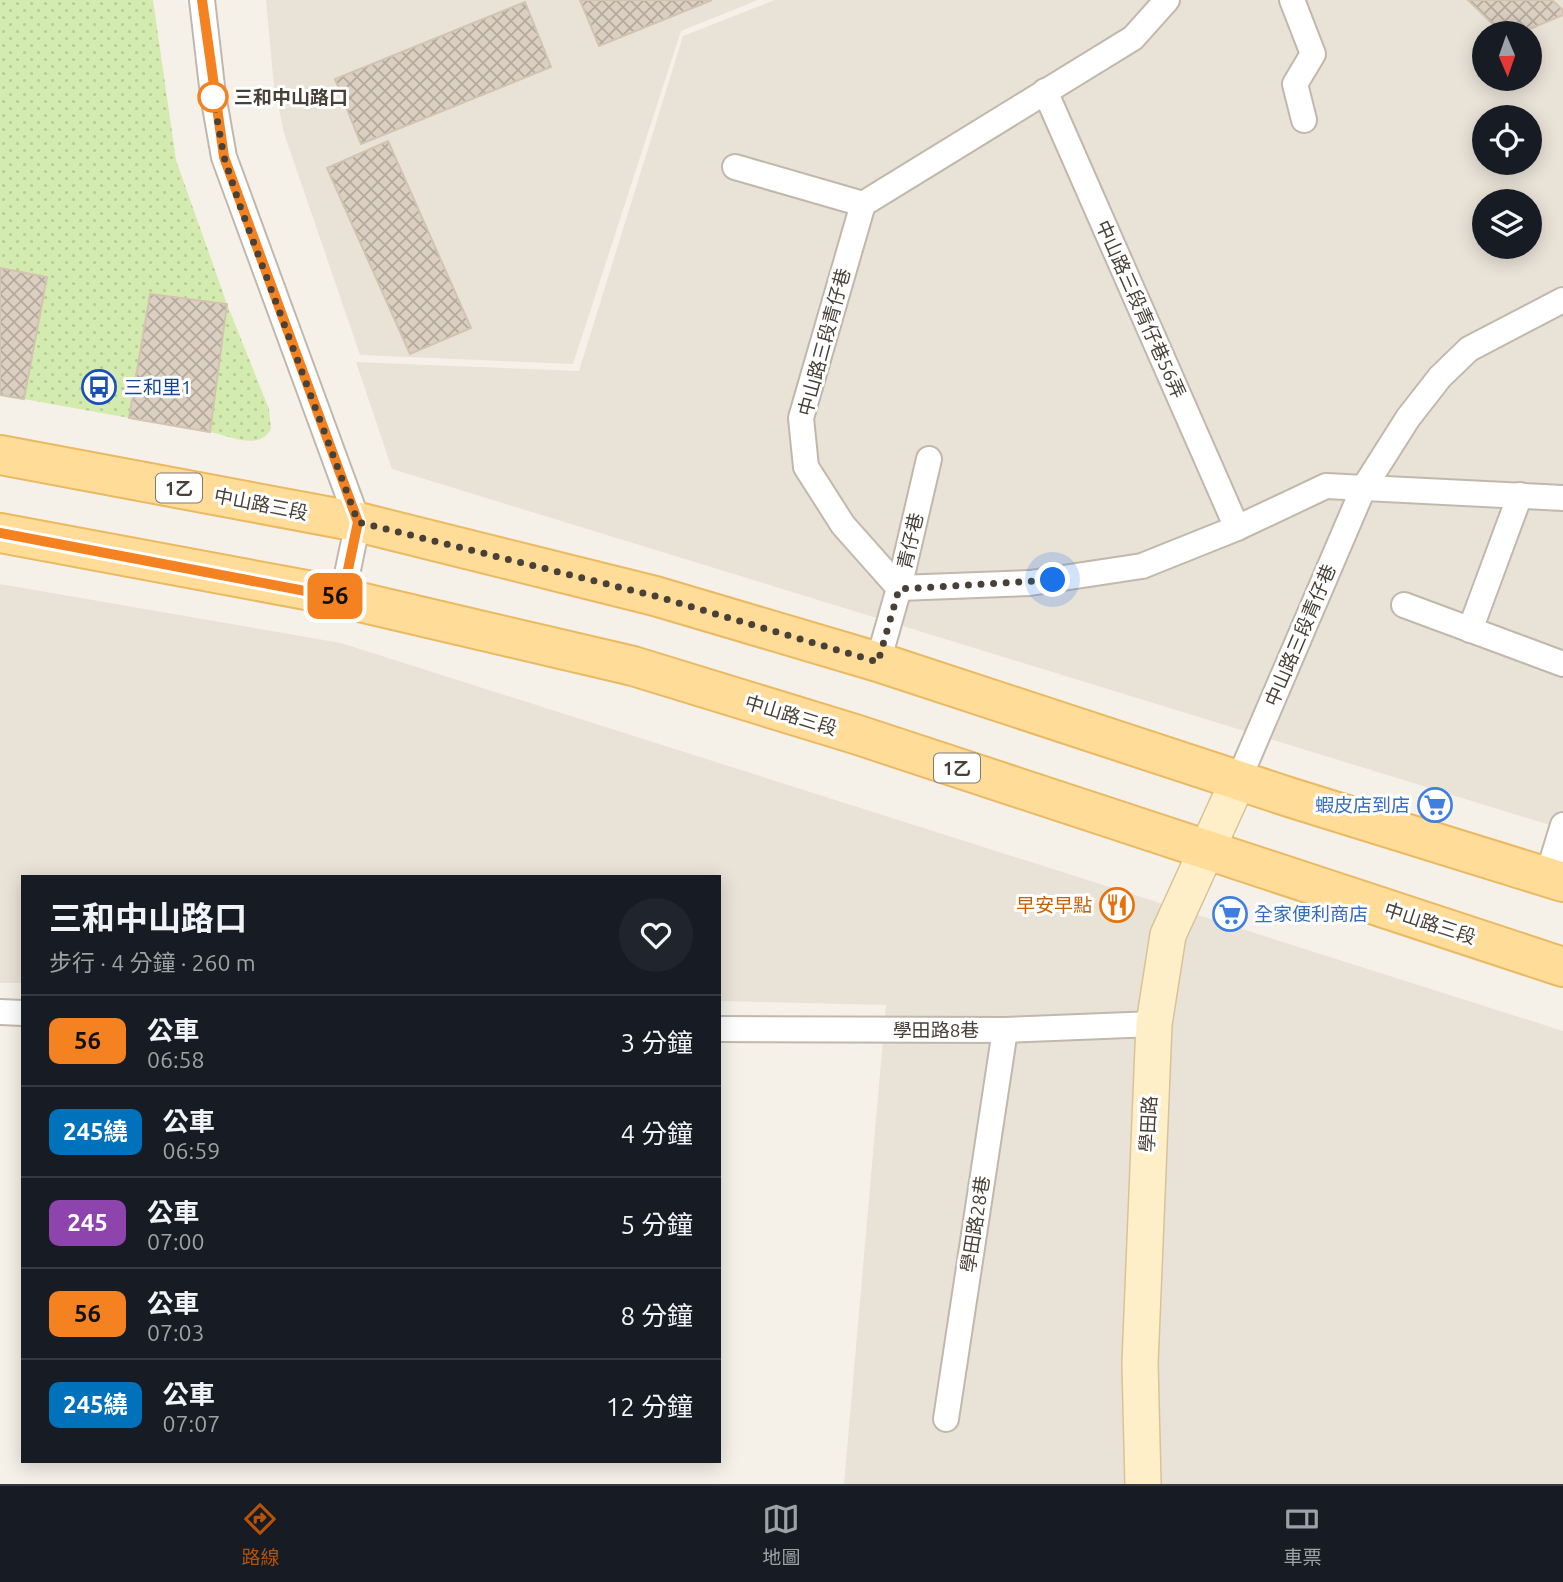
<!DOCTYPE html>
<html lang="zh-TW">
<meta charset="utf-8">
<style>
body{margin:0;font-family:Ubuntu,"Noto Sans TC",sans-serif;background:#20242c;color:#f1f3f6;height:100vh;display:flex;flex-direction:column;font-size:26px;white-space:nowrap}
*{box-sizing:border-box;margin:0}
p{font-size:23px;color:#9ea1a6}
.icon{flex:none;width:38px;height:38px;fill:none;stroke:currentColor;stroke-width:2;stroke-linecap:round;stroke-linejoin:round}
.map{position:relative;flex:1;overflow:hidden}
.details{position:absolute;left:21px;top:875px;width:700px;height:588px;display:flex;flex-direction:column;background:#171b24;border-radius:0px;box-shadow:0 4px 18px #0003}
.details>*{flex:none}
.badge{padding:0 14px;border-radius:10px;font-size:24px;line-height:46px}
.needle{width:46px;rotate:178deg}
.fabs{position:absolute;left:1472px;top:21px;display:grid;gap:14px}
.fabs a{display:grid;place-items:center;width:70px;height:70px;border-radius:50%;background:#171b24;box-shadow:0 4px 18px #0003;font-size:35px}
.you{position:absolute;width:35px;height:35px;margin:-18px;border:5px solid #fff;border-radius:50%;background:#1a73e8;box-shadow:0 0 0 10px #1a73e833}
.map>.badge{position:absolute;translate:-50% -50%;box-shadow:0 0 0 4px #fff}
.round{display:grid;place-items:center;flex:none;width:74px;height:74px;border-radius:37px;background:#20242c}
.headline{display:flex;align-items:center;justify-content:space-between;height:119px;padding:0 28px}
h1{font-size:33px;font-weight:700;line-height:52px}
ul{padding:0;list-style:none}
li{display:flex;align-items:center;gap:21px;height:91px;padding:0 28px;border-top:2px solid #363941}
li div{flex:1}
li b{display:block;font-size:26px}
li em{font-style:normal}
li .badge{min-width:77px;font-weight:700;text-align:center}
.menu{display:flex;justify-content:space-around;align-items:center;height:98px;border-top:2px solid #363941;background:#171b24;font-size:19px;color:#9ea1a6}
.menu a{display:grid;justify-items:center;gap:4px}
.menu .active{color:#b45309}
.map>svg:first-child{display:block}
.residential{fill:#e9e2d7;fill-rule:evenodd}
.grass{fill:url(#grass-dots)}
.building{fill:url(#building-cross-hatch);stroke:#d3c3b0;stroke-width:2}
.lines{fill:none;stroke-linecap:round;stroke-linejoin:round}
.street-casing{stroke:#c1b8ab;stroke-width:28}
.secondary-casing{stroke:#d7c397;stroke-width:38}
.primary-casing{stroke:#eab962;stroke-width:42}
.street{stroke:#fff;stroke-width:24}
.secondary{stroke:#ffefc9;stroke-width:35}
.primary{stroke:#ffdc98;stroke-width:38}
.line-casing{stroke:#fff;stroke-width:16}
.line{stroke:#f58220;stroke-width:10}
.walk{stroke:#494137;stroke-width:7;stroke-dasharray:0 12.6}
.stop-dot{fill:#fff;stroke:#f58220;stroke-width:3.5}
.labels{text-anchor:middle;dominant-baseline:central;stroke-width:6;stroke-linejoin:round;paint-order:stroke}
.shield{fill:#fff;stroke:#807a73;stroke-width:2}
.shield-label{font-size:18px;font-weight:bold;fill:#494137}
.stop-label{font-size:19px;font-weight:bold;fill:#494137;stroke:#fff;text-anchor:start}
.street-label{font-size:19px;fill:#494137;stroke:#fff}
.transit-label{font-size:19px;fill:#164399;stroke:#fff;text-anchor:start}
.shop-label{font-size:19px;fill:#366cbe;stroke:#fff;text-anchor:end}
.food-label{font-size:19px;fill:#c56008;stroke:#fff;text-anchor:end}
</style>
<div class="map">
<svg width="1563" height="1484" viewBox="0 0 1563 1484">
<defs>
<pattern id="grass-dots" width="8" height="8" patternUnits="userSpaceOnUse" patternTransform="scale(1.75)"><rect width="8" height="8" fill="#d4ebb0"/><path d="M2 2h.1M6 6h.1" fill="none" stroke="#b8cb98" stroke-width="1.8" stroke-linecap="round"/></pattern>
<pattern id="building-cross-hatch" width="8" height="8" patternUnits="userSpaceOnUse" patternTransform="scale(1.75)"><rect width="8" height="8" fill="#dacfc0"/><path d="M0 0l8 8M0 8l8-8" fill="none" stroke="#b3aa9d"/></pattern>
</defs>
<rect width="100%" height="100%" fill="#f5f1e9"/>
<g class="residential">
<path d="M266 0H758L681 31 573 364 360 355 284 133 274 86Z"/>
<path d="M775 0H1563V829L392 469 356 362 579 371 683 36ZM1484 33H1530V79H1484ZM1484 117H1530V163H1484ZM1484 201H1530V247H1484Z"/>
<path d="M0 584 341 643 1563 1031V1484H844L886 1005 719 1001V877H23V983H0Z"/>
</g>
<path class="grass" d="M0 0H153L176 160 227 304 269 409 271 429C260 451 229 436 210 432L227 305 150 295 129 418 24 399 47 277 0 268Z"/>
<g class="building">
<path d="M580 0H712L599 46Z"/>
<path d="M1468 0H1552L1563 10V15L1520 33H1502Z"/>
<path d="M525 2 551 67 361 144 335 79Z"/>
<path d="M388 141 471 328 410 354 327 168Z"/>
<path d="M0 268 47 277 24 399 0 395Z"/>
<path d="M150 294 227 304 210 432 129 418Z"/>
</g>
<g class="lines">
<g class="street-casing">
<g id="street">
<path d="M202 0 213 95 224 157 358 522 342 598"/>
<path d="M1167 0 1133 38 863 204 801 418 806 467 843 525 899 588 1030 583 1142 566 1237 528 1326 486 1563 498"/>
<path d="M1292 0 1313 54 1295 84 1304 120"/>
<path d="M1045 91 1237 528"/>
<path d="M735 167 863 204"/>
<path d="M1404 605 1563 664"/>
<path d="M1470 630 1520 495"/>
<path d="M878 662 899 588 929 459"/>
<path d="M1238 781 1363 489 1408 418 1440 377 1469 349 1563 300"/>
<path d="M1547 877 1563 825"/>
<path d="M0 1012 23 1013"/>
<path d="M719 1029 1005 1030 1154 1024"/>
<path d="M946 1419 1005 1030"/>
</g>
</g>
<g class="secondary-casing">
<path id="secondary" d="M1143 1484 1140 1363 1154 1024 1168 935 1238 781"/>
</g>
<g class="primary-casing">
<g id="primary">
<path d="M0 455 358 522 655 596 878 662 1292 798 1563 882"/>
<path d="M0 533 317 592 633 666 855 734 1563 967"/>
</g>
</g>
<use href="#street" class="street"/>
<use href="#secondary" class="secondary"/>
<use href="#primary" class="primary"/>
</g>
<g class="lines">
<g class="line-casing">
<path id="line" d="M0 533 342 598 358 522 224 157 202 0"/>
</g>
<use href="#line" class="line"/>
<path class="walk" d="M213 97 224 157 240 206 358 522 655 596 878 662 899 589 1053 580"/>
</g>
<defs>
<g id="bus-ring" transform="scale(1.75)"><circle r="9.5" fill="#fff" stroke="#1a4fb4" stroke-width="1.5"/><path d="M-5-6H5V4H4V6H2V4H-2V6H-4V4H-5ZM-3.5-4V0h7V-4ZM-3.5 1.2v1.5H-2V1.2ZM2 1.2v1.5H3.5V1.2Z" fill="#1a4fb4"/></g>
<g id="supermarket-ring" transform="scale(1.75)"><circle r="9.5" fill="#fff" stroke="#3f7fe0" stroke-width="1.5"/><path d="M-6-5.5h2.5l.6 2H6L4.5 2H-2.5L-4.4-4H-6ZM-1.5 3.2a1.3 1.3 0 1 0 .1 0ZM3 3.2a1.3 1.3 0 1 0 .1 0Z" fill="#3f7fe0"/></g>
<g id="restaurant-ring" transform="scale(1.75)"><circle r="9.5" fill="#fff" stroke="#e8710a" stroke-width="1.5"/><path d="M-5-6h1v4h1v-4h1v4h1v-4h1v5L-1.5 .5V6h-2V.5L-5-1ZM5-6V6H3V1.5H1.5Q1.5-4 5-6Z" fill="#e8710a"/></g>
</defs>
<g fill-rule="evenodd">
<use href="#bus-ring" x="99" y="387"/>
<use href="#supermarket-ring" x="1435" y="805"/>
<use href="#restaurant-ring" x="1117" y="905"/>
<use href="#supermarket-ring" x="1230" y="914"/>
</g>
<circle class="stop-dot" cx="213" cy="97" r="14"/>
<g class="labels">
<g class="shield">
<rect x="156" y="473.5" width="46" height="29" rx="5"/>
<rect x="934" y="753.5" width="46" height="29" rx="5"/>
</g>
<g class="shield-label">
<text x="179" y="488">1乙</text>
<text x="957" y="768">1乙</text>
</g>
<g class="stop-label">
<text x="234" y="97">三和中山路口</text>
</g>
<g class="street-label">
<text transform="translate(1141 309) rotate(66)">中山路三段青仔巷56弄</text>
<text transform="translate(824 342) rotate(-75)">中山路三段青仔巷</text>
<text transform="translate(261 504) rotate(11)">中山路三段</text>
<text transform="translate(910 541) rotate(-77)">青仔巷</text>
<text transform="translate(1300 635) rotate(-67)">中山路三段青仔巷</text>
<text transform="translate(791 715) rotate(17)">中山路三段</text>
<text transform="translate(1430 923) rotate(18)">中山路三段</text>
<text x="936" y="1030">學田路8巷</text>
<text transform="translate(1148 1124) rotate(-87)">學田路</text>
<text transform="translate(975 1224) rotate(-81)">學田路28巷</text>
</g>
<g class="transit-label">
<text x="124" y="387">三和里1</text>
</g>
<g class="shop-label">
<text x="1410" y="805">蝦皮店到店</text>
<text x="1254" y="914" text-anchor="start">全家便利商店</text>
</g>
<g class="food-label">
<text x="1092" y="905">早安早點</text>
</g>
</g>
</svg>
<div class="fabs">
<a><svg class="needle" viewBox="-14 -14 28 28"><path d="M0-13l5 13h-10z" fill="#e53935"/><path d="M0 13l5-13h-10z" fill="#9ea1a6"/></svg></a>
<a><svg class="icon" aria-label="locate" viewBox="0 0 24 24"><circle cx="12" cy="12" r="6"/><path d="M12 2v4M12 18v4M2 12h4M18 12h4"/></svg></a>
<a><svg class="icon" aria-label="layers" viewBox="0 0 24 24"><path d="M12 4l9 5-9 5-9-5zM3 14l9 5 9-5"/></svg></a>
</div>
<div class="you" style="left:1053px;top:580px"></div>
<b class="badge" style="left:335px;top:596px;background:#f58220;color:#111">56</b>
<section class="details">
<div class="headline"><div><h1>三和中山路口</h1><p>步行 · 4 分鐘 · 260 m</p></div><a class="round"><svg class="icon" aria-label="heart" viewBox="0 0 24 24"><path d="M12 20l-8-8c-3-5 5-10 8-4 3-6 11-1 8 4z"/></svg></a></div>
<ul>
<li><span class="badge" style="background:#f58220;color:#111">56</span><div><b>公車</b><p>06:58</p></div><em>3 分鐘</em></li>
<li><span class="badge" style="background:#0072bc;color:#fff">245繞</span><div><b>公車</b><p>06:59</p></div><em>4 分鐘</em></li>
<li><span class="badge" style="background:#8e44ad;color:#fff">245</span><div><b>公車</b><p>07:00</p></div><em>5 分鐘</em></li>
<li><span class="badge" style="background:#f58220;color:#111">56</span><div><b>公車</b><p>07:03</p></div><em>8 分鐘</em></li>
<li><span class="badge" style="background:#0072bc;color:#fff">245繞</span><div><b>公車</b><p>07:07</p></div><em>12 分鐘</em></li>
</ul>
</section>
</div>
<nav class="menu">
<a class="active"><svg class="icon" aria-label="directions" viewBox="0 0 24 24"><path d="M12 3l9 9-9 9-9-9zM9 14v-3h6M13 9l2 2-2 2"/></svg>路線</a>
<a><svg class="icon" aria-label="map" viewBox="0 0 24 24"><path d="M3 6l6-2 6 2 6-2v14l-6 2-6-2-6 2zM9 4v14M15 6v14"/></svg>地圖</a>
<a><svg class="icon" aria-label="tickets" viewBox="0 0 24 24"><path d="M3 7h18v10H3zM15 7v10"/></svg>車票</a>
</nav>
